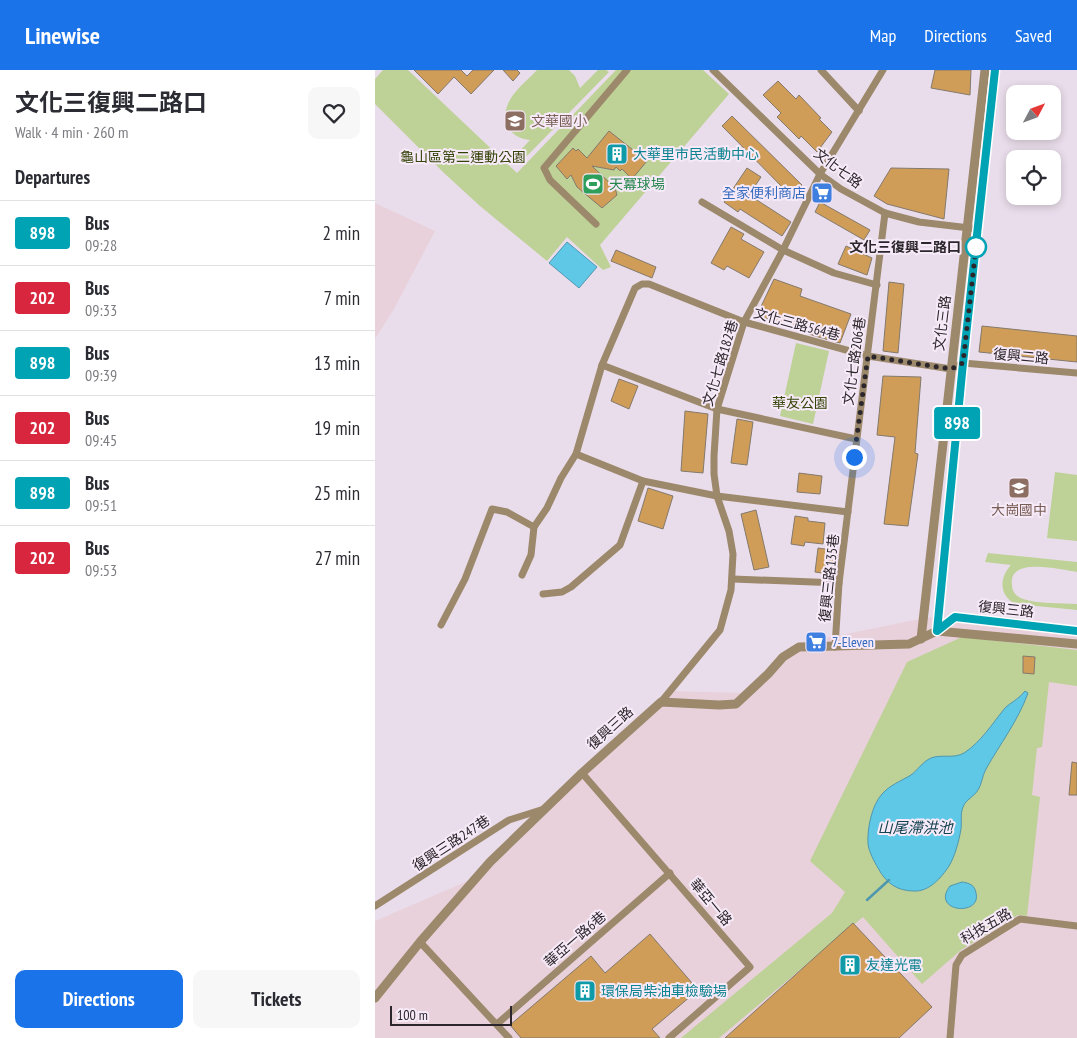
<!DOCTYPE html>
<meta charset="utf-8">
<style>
body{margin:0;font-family:"PT Sans Narrow","Noto Sans TC",sans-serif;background:#f7f7f7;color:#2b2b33;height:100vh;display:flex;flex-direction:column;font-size:19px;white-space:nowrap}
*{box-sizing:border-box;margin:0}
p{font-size:16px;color:#7c7c81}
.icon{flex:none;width:28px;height:28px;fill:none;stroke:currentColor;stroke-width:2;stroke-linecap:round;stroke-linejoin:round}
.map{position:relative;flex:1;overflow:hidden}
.side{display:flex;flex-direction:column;background:#fff;width:375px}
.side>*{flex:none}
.badge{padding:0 10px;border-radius:4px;font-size:18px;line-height:32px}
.needle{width:32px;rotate:49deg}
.buttons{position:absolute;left:631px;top:15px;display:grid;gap:10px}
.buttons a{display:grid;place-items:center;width:55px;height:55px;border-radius:10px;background:#fff;box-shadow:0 2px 8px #0003;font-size:25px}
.scale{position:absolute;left:15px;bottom:12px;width:122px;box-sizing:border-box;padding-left:5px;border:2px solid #2b262b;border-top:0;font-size:14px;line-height:18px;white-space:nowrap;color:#2b262b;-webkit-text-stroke:4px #f7eaf8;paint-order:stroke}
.you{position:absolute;width:25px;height:25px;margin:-12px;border:4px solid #fff;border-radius:50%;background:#1a73e8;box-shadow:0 0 0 8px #1a73e833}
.map>.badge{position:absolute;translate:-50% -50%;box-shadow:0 0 0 2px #fff}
h2{padding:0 15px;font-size:19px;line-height:45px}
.round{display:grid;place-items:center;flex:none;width:52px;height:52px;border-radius:10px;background:#f7f7f7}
.summary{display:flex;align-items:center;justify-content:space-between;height:85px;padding:0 15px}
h1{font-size:24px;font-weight:700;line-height:38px}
.action{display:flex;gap:10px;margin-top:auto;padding:10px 15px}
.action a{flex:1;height:58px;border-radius:10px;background:#1a73e8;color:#fff;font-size:20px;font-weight:700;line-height:58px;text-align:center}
.action a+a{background:#f7f7f7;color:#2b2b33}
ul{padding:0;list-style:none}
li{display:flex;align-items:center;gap:15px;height:65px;padding:0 15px;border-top:1px solid #e1e1e2}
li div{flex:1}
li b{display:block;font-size:19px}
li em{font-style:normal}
li .badge{min-width:55px;font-weight:700;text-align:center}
header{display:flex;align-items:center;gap:30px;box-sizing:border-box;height:70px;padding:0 25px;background:#1a73e8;color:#fff}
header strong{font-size:24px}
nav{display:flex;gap:28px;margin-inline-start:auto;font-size:18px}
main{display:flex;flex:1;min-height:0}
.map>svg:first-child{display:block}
.industrial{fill:#e8d1db}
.green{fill:#bed197}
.water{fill:#5fc8e7;stroke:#4f97af}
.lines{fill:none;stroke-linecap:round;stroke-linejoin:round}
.stream{stroke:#4f97af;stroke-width:2.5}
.building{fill:#d09d58;stroke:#83796c}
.minor{stroke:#9c886b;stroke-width:7}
.tertiary{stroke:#9c886b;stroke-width:9}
.line-casing{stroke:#fff;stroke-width:11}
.line{stroke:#00a3b4;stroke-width:8}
.walk{stroke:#2b262b;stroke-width:5;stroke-dasharray:0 9}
.stop-dot{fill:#fff;stroke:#00a3b4;stroke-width:2.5}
.labels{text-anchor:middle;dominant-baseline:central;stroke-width:4;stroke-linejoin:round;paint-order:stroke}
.education-label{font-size:14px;fill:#785e54;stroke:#f7eaf8;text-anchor:start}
.culture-label{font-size:14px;fill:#0d838f;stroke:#f7eaf8;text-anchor:start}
.park-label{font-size:14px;fill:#344307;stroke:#f7eaf8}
.street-label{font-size:14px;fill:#2b262b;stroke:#f7eaf8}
.leisure-label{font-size:14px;fill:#27864d;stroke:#f7eaf8;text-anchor:start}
.shop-label{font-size:14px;fill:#366cbe;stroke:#f7eaf8;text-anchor:end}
.stop-label{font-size:14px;font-weight:bold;fill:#2b262b;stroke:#f7eaf8;text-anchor:end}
.water-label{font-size:15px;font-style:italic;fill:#12424f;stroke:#f7eaf8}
</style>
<header>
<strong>Linewise</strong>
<nav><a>Map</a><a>Directions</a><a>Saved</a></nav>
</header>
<main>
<section class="side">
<div class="summary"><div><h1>文化三復興二路口</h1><p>Walk · 4 min · 260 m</p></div><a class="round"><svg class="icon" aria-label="heart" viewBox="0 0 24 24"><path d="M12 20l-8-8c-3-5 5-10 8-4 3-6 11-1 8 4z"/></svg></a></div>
<h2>Departures</h2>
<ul>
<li><span class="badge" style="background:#00a3b4;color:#fff">898</span><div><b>Bus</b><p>09:28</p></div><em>2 min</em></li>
<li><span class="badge" style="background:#d7263d;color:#fff">202</span><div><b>Bus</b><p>09:33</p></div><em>7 min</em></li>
<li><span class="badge" style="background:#00a3b4;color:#fff">898</span><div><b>Bus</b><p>09:39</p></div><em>13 min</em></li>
<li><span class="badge" style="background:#d7263d;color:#fff">202</span><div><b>Bus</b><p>09:45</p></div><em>19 min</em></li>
<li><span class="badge" style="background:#00a3b4;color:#fff">898</span><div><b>Bus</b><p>09:51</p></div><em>25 min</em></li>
<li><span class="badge" style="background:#d7263d;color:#fff">202</span><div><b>Bus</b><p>09:53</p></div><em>27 min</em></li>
</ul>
<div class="action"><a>Directions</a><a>Tickets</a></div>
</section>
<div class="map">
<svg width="702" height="968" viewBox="0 0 702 968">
<rect width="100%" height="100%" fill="#eaddeb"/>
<g class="industrial">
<path d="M0 133 60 161 19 239 0 269Z"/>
<path d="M555 547 670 558 702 562V968H0V851L95 810 294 621 372 623 431 572Z"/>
</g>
<g class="green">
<path d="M8 0H33L142 103 241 0H328L354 24 225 175 236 197 228 200 192 167 172 191 105 136 69 103 0 34V9Z"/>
<path d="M162 0H194L200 6 205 18 223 0H231L234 2 148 90 142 84 155 70C146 69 136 65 133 56 123 32 147 16 162 0Z"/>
<path d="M421 273 454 281 438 354 405 346Z"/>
<path d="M680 402 702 405V471L672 468Z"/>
<path d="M613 483 702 492V502C686 500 633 486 637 515 637 522 642 527 648 529 662 534 687 533 702 534V540L640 534C624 525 624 508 636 495L610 492Z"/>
<path d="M587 567 702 580V616L674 612 667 677 662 678 657 725 665 727 652 846 643 845 586 880 547 914 488 847 344 968H306L457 843 470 822 435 791 532 592Z"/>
</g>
<g class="water">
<path d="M192 172 222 197 204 218 174 193Z"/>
<path d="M650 621 653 623C643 651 625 674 611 699 607 706 607 714 603 720 599 727 591 729 588 737 585 744 587 752 586 759 584 771 580 786 574 796 567 807 554 822 539 821 522 821 511 813 503 798 499 791 494 782 493 774 492 758 497 735 507 724 515 715 526 711 536 705 543 700 547 692 556 688 566 684 579 689 589 683 606 672 617 654 630 638 635 633 644 629 650 621Z"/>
<path d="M587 812C594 813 600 815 601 823 607 847 555 842 575 816Z"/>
</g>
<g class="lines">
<path class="stream" d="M492 830 514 810"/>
</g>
<g class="building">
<path d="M39 0H86L92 6 98 0H119L96 24 79 7 63 24Z"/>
<path d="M128 0H142L145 3 138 11Z"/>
<path d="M560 0H596L595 25 556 18Z"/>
<path d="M403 11 421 29 424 25 446 48 444 49 457 62 442 82 426 66 424 69 402 47 406 43 388 25Z"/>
<path d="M357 46 427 115 416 126 347 56Z"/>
<path d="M234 61 272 91 257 109 247 99 245 101 241 97 239 100 217 96 240 118 242 125 227 138 202 117 196 105 192 109 181 96 198 78 201 81 203 79 212 88Z"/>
<path d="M372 98 386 107 374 125 416 152 407 166 365 139 363 142 349 132Z"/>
<path d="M516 98 574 99 569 149 512 134 499 126Z"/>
<path d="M445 132 495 160 489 170 440 142Z"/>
<path d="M356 157 369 164 366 169 389 182 374 208 352 196 349 200 336 193Z"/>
<path d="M471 176 497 188 492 205 463 194Z"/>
<path d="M241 180 281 197 277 208 236 191Z"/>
<path d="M399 209 427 219 425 226 476 244 465 273 440 266 382 245Z"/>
<path d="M514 212 529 214 523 283 508 281Z"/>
<path d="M607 256 702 266V292L604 282Z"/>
<path d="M508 306 546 307 540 383 543 384 533 456 509 454 520 367 502 365Z"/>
<path d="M244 309 263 316 254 339 236 331Z"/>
<path d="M310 341 333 344 328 403 306 401Z"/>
<path d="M362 349 378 352 372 395 356 393Z"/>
<path d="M424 403 447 406 445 424 422 422Z"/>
<path d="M273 418 298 426 288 459 263 451Z"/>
<path d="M381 440 394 497 379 500 366 444Z"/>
<path d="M420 446 433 448V451L450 453 448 474 430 472 429 476 416 474Z"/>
<path d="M443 478 463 481 460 505 440 502Z"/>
<path d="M648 586 660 587 659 604 648 603Z"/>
<path d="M697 692 702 693V725H694Z"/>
<path d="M478 853 557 937 524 968H350Z"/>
<path d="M275 864 323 920 277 959 285 968H146L135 955 216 886 230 903Z"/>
</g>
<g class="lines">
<g class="minor">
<path d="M338 0 445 104 466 119 510 143 544 152 603 159"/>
<path d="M446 0 484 41"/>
<path d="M327 132 408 180 459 203 502 215"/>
<path d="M221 154 175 110 169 98 252 0"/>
<path d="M227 295 342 339 481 369"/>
<path d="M201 384 268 411 342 426 473 442"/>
<path d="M147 505 156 485 159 457 172 438 186 408 201 384 227 295 260 218 267 214H274L369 252 493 286 576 299 588 293 702 303"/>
<path d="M358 509 464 513"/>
<path d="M168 524 187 522 196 517 245 475 268 411"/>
<path d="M66 555 90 509 117 439 132 442 159 457"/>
<path d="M460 577 464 513 510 143"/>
<path d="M286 632 345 560 356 520 358 484 354 461 342 426 339 404V386L342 339 369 252 408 180 445 104 508 0"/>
<path d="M207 703 375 897 294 968"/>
<path d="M0 836 134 750 169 739"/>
<path d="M45 872 134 968"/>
<path d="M122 954 295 803"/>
<path d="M575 968 581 895 587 885 645 849 702 856"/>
</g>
<g class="tertiary">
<path d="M562 561 588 293 620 0"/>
<path d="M562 561 702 574"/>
<path d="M546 569 610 0"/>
<path d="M0 928 45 872 115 792 207 703 286 632 344 635 361 634 393 604 408 587 424 577 534 574 562 561 580 547 702 561"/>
</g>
</g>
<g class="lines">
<g class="line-casing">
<path id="line" d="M620 0 588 293 562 561 580 547 702 561"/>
</g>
<use href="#line" class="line"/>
<path class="walk" d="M479 387 493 286 576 299 588 293 601 177"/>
</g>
<defs>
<g id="school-square" transform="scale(1.125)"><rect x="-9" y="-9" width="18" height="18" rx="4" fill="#8d6e63" stroke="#f7eaf8"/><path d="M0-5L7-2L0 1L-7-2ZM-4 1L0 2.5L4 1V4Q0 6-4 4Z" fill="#fff"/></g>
<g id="building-square" transform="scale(1.125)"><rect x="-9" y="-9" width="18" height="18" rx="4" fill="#0f9aa8" stroke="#f7eaf8"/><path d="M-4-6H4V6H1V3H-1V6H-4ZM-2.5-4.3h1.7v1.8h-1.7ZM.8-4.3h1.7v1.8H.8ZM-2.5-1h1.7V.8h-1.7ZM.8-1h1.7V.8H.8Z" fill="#fff"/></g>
<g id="stadium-square" transform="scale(1.125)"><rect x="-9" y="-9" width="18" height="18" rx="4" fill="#2e9e5b" stroke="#f7eaf8"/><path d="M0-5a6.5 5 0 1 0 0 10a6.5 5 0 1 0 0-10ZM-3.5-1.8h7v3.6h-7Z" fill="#fff"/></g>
<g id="supermarket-square" transform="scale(1.125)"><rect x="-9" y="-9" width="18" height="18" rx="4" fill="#3f7fe0" stroke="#f7eaf8"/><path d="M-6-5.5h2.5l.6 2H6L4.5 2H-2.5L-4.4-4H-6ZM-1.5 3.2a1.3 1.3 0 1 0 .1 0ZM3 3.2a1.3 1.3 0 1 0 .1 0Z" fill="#fff"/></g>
</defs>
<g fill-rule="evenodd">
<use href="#school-square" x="140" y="51"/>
<use href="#building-square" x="242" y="84"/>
<use href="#stadium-square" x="218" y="114"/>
<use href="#supermarket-square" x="447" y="123"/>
<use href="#school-square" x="644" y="418"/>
<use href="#supermarket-square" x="441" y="572"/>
<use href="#building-square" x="475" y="895"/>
<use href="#building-square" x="210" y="921"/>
</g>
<circle class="stop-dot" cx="601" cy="177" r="10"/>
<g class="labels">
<g class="education-label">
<text x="156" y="51">文華國小</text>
<text x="644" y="440" text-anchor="middle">大崗國中</text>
</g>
<g class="culture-label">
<text x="258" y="84">大華里市民活動中心</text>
<text x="491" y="895">友達光電</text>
<text x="226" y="921">環保局柴油車檢驗場</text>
</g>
<g class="park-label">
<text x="88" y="87">龜山區第二運動公園</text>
<text x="425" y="333">華友公園</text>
</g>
<g class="street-label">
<text transform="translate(463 98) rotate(37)">文化七路</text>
<text transform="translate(567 253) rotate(-83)">文化三路</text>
<text transform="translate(422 254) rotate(15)">文化三路564巷</text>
<text transform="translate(646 286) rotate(5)">復興二路</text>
<text transform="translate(479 291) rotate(-82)">文化七路206巷</text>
<text transform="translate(345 293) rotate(-73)">文化七路182巷</text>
<text transform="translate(454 508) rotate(-84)">復興三路135巷</text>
<text transform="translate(631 539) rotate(6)">復興三路</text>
<text transform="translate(235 658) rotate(-42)">復興三路</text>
<text transform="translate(76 773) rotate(-33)">復興三路247巷</text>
<text transform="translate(336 832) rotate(50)">華亞一路</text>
<text transform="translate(611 856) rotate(-30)">科技五路</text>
<text transform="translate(200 869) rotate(-41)">華亞一路6巷</text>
</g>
<g class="leisure-label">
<text x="234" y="114">天冪球場</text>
</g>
<g class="shop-label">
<text x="431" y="123">全家便利商店</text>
<text x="457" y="572" text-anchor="start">7-Eleven</text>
</g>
<g class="stop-label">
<text x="586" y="177">文化三復興二路口</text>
</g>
<g class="water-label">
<text x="540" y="757">山尾滯洪池</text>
</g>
</g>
</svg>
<div class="buttons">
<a><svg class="needle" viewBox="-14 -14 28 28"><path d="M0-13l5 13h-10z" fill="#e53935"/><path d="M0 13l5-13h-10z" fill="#7c7c81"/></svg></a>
<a><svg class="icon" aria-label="locate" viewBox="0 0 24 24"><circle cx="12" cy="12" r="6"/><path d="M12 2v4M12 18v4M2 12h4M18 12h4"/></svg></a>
</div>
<div class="scale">100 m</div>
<div class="you" style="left:479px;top:387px"></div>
<b class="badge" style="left:582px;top:353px;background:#00a3b4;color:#fff">898</b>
</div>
</main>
